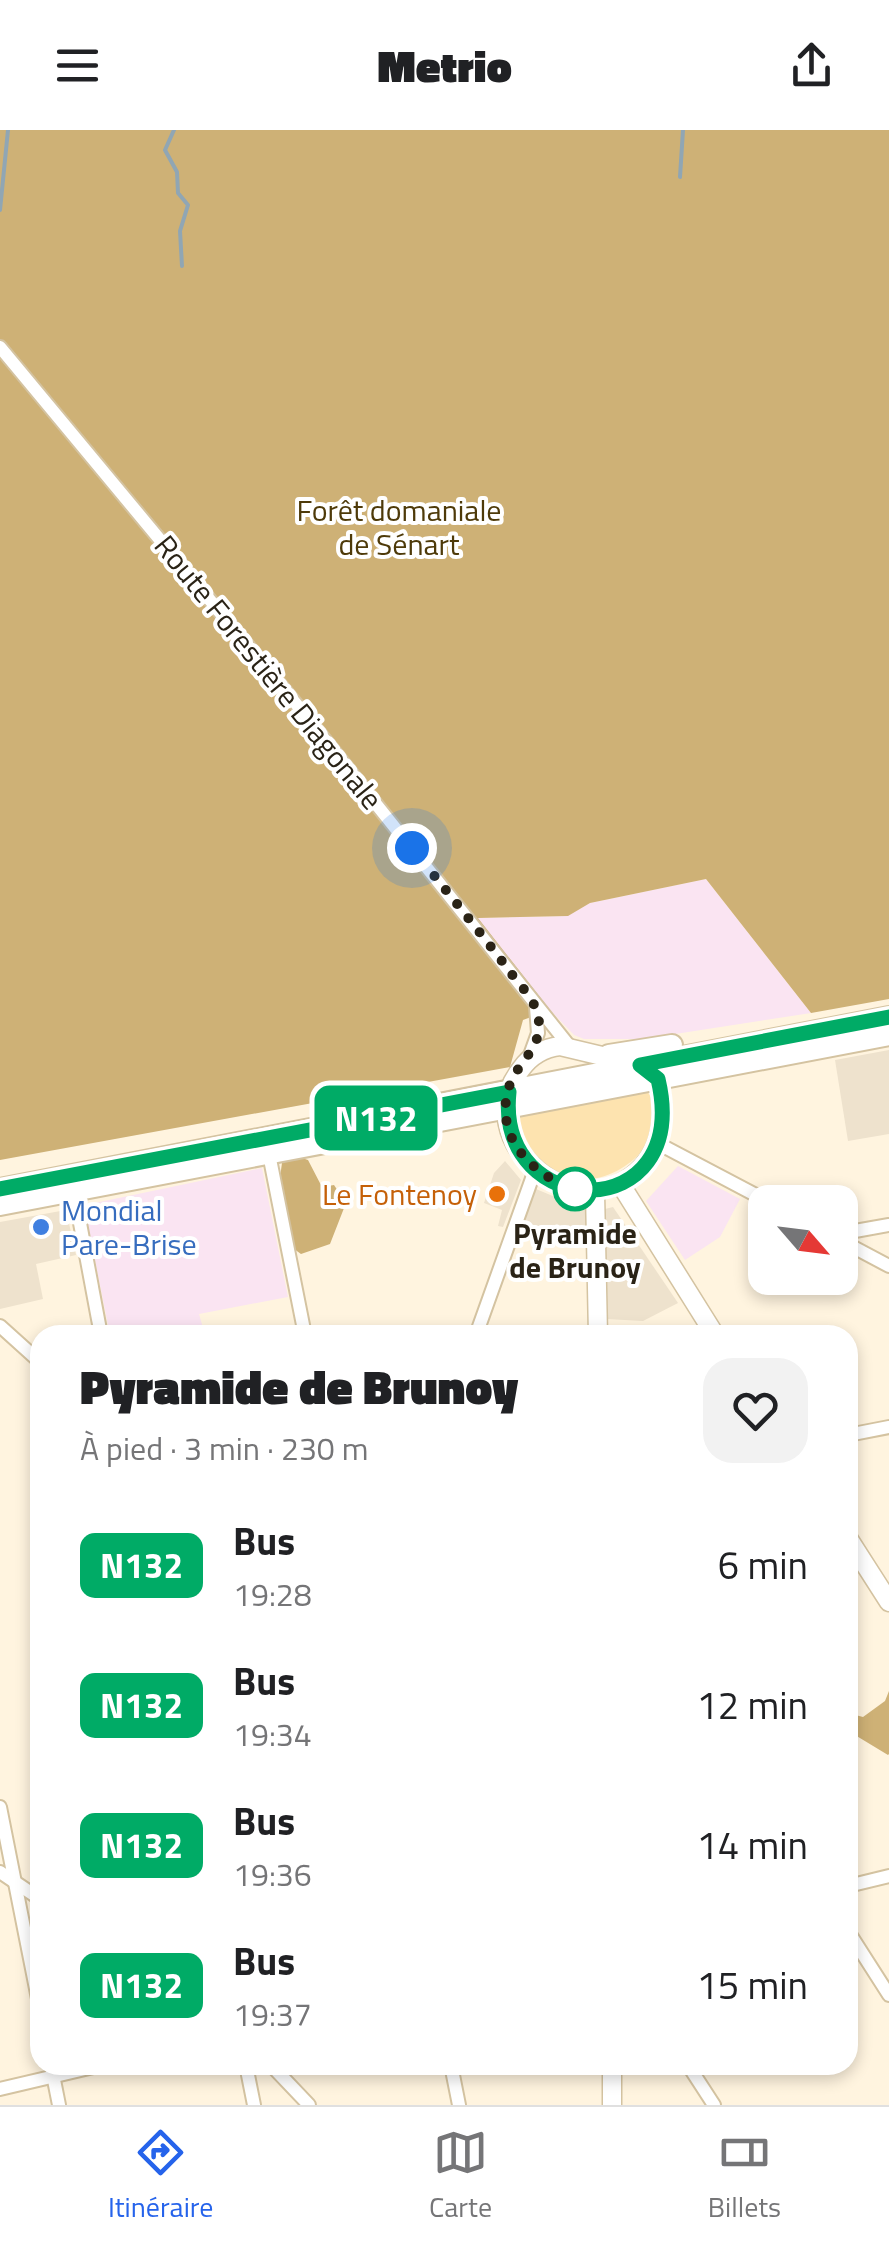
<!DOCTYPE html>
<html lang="fr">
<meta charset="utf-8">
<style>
body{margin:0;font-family:"Titillium Web",sans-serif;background:#f2f2f2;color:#202124;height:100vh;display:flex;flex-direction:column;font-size:38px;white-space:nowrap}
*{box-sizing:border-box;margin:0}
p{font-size:32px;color:#757577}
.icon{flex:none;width:55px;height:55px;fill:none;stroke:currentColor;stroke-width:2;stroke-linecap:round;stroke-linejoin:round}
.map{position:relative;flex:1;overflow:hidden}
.side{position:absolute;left:30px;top:1195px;width:828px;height:750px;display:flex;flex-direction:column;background:#fff;border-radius:30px;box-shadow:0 5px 15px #0003}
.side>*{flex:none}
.badge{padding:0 20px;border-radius:15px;font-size:35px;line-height:65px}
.needle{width:65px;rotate:118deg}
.tools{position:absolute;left:748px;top:1055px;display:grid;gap:20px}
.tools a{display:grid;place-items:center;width:110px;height:110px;border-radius:20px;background:#fff;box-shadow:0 5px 15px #0003;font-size:50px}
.you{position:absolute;width:50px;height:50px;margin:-25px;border:8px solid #fff;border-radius:50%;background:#1a73e8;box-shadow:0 0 0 15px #1a73e833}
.map>.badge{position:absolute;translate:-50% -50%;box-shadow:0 0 0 5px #fff}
.round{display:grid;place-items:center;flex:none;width:105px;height:105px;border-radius:30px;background:#f2f2f2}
.summary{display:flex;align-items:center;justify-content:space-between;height:170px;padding:0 50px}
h1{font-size:48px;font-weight:800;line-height:75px}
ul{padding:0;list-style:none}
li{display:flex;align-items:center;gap:30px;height:140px;padding:0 50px}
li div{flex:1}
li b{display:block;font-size:38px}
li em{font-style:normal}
li .badge{min-width:110px;font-weight:700;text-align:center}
header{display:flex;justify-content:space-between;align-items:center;height:130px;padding:0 50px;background:#fff;font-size:45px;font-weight:800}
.menu{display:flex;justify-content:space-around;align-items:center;height:140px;border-top:2px solid #e0e0e0;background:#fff;font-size:28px;color:#757577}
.menu a{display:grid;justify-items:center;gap:5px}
.menu .active{color:#2563eb}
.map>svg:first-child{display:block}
.commercial{fill:#eee2cd}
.industrial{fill:#fae4f2}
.green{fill:#fde3af}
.forest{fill:#ceb176}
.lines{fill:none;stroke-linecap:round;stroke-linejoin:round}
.stream{stroke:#90a6b4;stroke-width:4}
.street-casing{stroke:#d4c3a1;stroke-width:16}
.secondary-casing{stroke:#d4c3a1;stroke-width:21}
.primary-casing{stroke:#d4c3a1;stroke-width:24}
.street{stroke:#fff;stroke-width:12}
.secondary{stroke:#fff;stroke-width:18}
.primary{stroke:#fff;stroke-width:20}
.line-casing{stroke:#fff;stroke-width:22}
.line{stroke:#00ab66;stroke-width:15}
.walk{stroke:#2a2316;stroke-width:10;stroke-dasharray:0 18}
.stop-dot{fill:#fff;stroke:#00ab66;stroke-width:5}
.food-dot{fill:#e8710a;stroke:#fff;stroke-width:4}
.shop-dot{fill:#3f7fe0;stroke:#fff;stroke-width:4}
.labels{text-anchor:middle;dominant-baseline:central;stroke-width:8;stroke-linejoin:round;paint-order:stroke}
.park-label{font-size:30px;fill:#4e3a09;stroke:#fff}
.street-label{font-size:30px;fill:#2a2316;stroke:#fff}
.food-label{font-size:30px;fill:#c56008;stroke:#fff;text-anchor:end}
.shop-label{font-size:30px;fill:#366cbe;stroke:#fff;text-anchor:start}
.stop-label{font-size:30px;font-weight:bold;fill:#2a2316;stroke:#fff}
</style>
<header><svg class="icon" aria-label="menu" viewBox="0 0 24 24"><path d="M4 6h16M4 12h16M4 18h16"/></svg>Metrio<svg class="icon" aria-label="share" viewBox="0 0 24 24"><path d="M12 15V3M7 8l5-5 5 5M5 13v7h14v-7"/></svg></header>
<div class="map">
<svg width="889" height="1975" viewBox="0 0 889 1975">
<rect width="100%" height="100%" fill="#fff4df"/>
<g class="commercial">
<path d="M889 920V1004L848 1011 835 930Z"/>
<path d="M505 1031 521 1050 503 1097 498 1096 502 1080 484 1073 494 1043Z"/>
<path d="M536 1059 560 1069 586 1072 587 1111 553 1112 520 1101Z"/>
<path d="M613 1077 678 1173 643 1191 606 1189 605 1079Z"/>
<path d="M66 1080 76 1125 36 1134 43 1169 0 1179V1092Z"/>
</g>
<g class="industrial">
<path d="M706 749 811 883 643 909H584L574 905 550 880 477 788 567 786 590 773Z"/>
<path d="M678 1036 740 1069 720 1107 685 1130 646 1071Z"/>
<path d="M262 1038 288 1167 199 1184 205 1205H110L85 1081 90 1074Z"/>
</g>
<path class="green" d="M647 961C682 1009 601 1078 546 1037 541 1032 532 1028 528 1022 523 1014 520 1002 516 993L519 986Z"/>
<g class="forest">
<path d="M0 0H889V869L811 883 706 749 590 773 568 786 478 788 550 880 523 890 510 937 0 1030Z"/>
<path d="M299 1027 308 1030 322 1057 334 1055 346 1073 330 1114 301 1124C272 1105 278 1062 282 1033Z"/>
<path d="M889 1561V1624L888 1625 850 1602 848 1583 863 1587 885 1571Z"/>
</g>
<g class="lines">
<g class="stream">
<path d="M174 0 165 20 177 42 178 63 188 75 180 101 182 136"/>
<path d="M680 47 683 0"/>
<path d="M0 80 8 0"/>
</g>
<g class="street-casing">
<g id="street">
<path d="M0 217 297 575 570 917"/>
<path d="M529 928 538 903 536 877"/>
<path d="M659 1014 769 1072"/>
<path d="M269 1024 305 1205"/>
<path d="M74 1061 101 1205"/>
<path d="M840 1110 889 1136"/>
<path d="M842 1111 855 1101 889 1095"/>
<path d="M0 1196 40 1232"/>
<path d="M476 1205 535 1040"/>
<path d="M848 1305 889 1297"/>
<path d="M0 1677 40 1879"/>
<path d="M0 1742 40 1769"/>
<path d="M848 1756 889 1746"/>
<path d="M848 1801 889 1865"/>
<path d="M51 1935 59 1975"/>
<path d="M246 1935 254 1975"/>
<path d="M271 1935 309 1975"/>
<path d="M451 1935 459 1975"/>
<path d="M688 1935 714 1975"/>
<path d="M0 1959 102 1935"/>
</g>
</g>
<g class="secondary-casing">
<g id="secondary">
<path d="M560 916 640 935 658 949C665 980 665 1012 643 1036 578 1106 466 1009 521 939 531 925 543 918 560 916Z"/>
<path d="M621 1055 715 1205"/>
<path d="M595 1062 598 1205"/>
<path d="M848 1408 889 1472"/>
<path d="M612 1935V1975"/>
</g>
</g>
<g class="primary-casing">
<g id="primary">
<path d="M609 925 672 915"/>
<path d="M0 1059 889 887"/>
<path d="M0 1075 889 905"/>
</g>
</g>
<use href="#street" class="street"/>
<use href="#secondary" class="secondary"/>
<use href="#primary" class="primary"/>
</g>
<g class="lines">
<g class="line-casing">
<path id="line" d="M0 1059 509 962C495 1093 693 1097 658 949L640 935 889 887"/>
</g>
<use href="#line" class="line"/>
<path class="walk" d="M412 718C444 758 477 798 508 839 516 851 530 864 535 877 550 913 520 928 510 954 492 1004 530 1045 575 1059"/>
</g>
<circle class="stop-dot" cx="575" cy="1059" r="20"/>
<circle class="food-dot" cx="497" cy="1064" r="10"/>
<circle class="shop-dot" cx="41" cy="1097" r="10"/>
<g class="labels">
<g class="park-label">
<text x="399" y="380">Forêt domaniale<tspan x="399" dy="34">de Sénart</tspan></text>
</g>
<g class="street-label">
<text transform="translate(269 542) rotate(51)">Route Forestière Diagonale</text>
</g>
<g class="food-label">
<text x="477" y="1064">Le Fontenoy</text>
</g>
<g class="shop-label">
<text x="61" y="1080">Mondial<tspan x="61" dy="34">Pare-Brise</tspan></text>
</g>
<g class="stop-label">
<text x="575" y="1103">Pyramide<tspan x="575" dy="34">de Brunoy</tspan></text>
</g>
</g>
</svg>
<div class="tools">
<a><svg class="needle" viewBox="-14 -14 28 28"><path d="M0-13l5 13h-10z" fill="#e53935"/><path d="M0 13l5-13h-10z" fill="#757577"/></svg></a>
</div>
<div class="you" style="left:412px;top:718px"></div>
<b class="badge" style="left:376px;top:988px;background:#00ab66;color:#fff">N132</b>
<section class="side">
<div class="summary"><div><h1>Pyramide de Brunoy</h1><p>À pied · 3 min · 230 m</p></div><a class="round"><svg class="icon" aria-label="heart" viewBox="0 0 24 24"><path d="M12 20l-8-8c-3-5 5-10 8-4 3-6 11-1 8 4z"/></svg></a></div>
<ul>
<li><span class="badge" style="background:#00ab66;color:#fff">N132</span><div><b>Bus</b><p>19:28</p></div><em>6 min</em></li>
<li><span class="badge" style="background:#00ab66;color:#fff">N132</span><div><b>Bus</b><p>19:34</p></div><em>12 min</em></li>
<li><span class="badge" style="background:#00ab66;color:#fff">N132</span><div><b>Bus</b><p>19:36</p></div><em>14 min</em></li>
<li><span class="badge" style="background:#00ab66;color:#fff">N132</span><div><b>Bus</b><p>19:37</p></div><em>15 min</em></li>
</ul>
</section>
</div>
<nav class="menu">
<a class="active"><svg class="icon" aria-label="directions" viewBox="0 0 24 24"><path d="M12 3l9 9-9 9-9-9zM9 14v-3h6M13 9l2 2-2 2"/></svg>Itinéraire</a>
<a><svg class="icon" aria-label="map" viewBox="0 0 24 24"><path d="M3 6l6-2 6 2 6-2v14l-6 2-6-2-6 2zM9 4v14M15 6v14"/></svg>Carte</a>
<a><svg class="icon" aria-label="tickets" viewBox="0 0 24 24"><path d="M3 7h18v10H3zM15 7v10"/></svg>Billets</a>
</nav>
